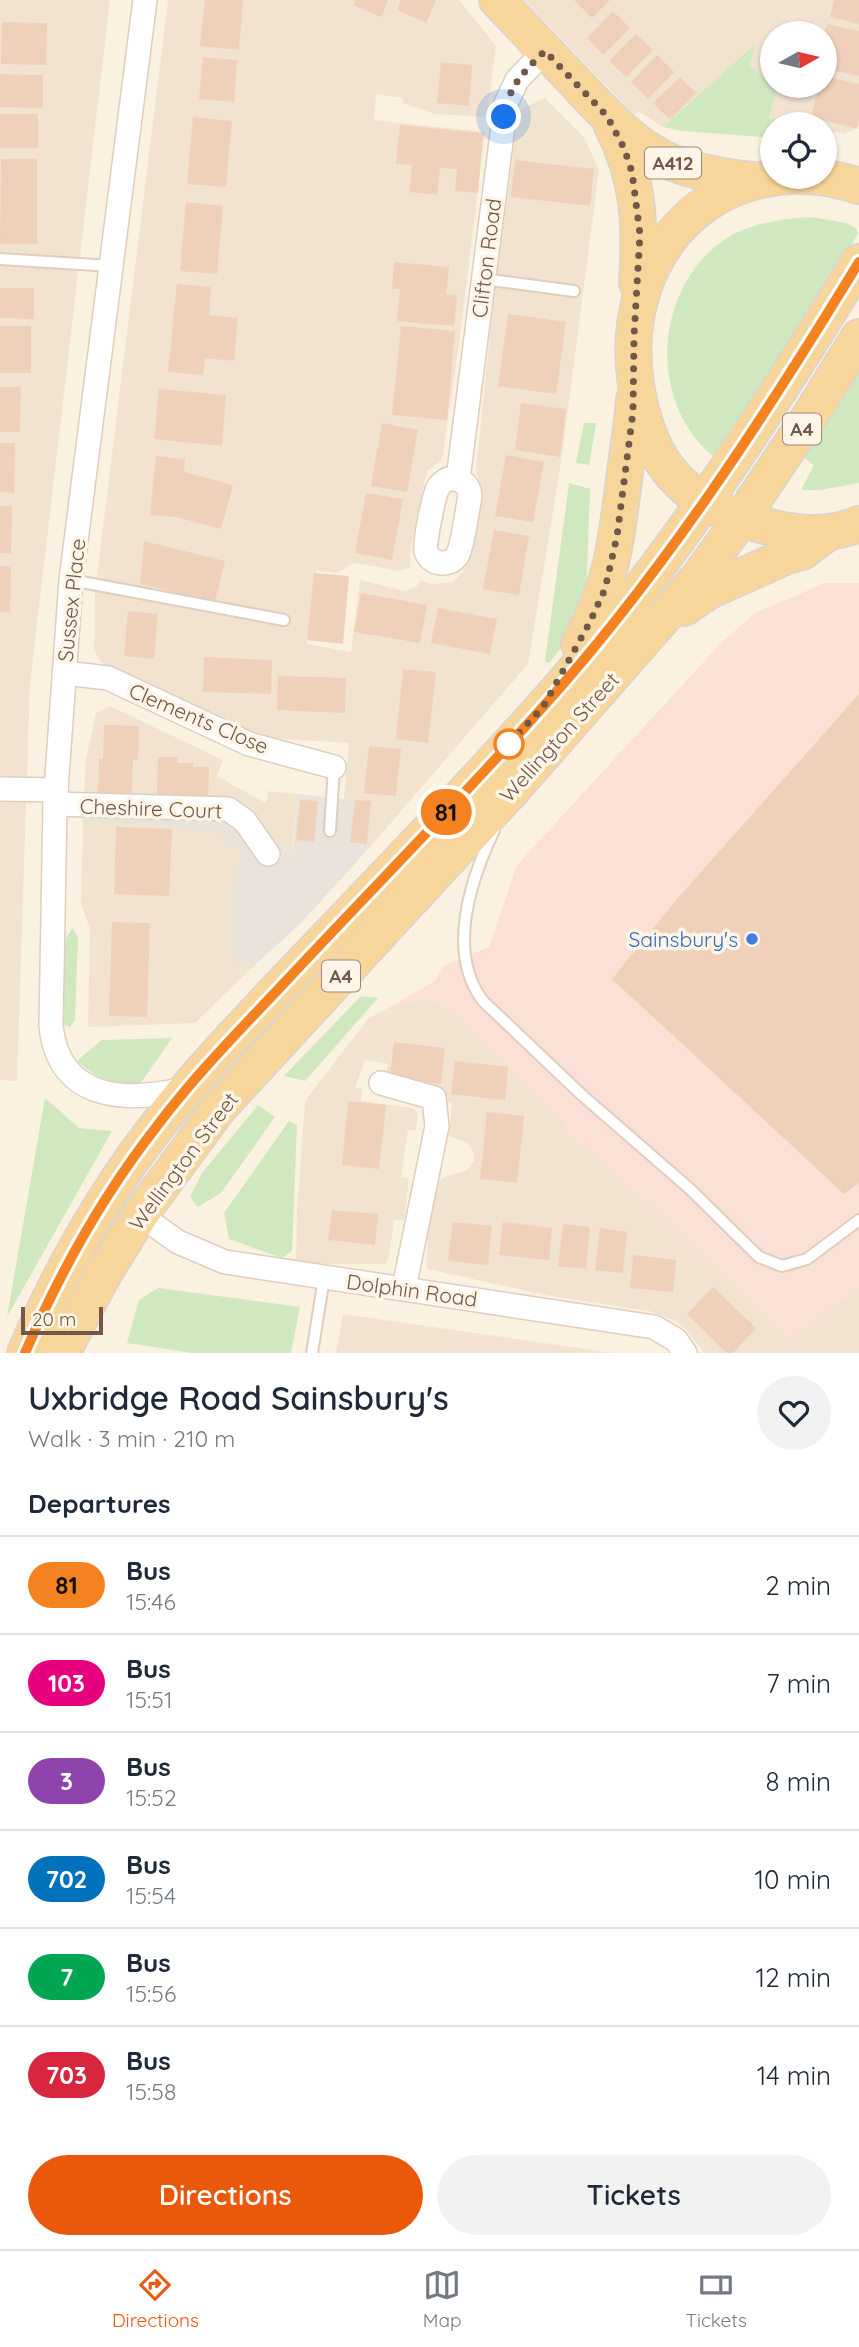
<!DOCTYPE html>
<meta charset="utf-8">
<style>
body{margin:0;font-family:Quicksand,sans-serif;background:#f2f2f3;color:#1f2937;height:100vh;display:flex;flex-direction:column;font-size:26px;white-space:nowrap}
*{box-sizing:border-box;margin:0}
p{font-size:23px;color:#747a83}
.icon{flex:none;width:38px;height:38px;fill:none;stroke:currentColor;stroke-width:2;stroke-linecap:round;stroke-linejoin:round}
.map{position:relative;height:1353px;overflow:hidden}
.panel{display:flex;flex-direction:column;background:#fff;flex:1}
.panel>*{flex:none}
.badge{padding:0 14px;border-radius:23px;font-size:24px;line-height:46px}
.needle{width:46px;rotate:82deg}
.buttons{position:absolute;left:760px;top:21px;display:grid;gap:14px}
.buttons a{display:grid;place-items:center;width:77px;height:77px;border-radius:50%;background:#fff;box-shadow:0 2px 5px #0004;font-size:35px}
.scale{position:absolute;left:21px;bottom:18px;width:82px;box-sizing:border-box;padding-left:7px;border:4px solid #715849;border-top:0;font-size:19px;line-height:24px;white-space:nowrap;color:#715849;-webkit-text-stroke:5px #fef5e7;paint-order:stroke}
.you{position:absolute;width:35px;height:35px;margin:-18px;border:5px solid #fff;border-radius:50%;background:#1a73e8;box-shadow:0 0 0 10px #1a73e833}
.map>.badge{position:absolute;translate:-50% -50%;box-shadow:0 0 0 4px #fff}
h2{padding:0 28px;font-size:26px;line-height:63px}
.round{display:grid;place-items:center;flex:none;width:74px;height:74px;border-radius:37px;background:#f2f2f3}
.headline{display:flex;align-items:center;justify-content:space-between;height:119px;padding:0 28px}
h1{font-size:33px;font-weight:600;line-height:52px}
.button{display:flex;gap:14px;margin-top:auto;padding:14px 28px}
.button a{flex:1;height:80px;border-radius:42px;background:#ea580c;color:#fff;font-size:28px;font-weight:600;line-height:80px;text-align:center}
.button a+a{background:#f2f2f3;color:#1f2937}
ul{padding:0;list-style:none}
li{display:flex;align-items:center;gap:21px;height:98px;padding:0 28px;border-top:2px solid #e0e1e3}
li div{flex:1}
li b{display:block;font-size:26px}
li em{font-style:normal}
li .badge{min-width:77px;font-weight:700;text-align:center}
.menu{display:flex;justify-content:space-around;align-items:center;height:98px;border-top:2px solid #e0e1e3;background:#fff;font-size:19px;color:#747a83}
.menu a{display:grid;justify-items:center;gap:4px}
.menu .active{color:#ea580c}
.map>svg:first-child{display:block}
.residential{fill:#f2e3d0}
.commercial{fill:#fbe1d5}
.industrial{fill:#eae3dc}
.green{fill:#d0e8c0}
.building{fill:#efd0ba}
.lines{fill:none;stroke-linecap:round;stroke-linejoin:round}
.lane-casing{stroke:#dfcdbd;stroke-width:14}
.street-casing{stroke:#dfcdbd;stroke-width:26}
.primary-casing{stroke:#dad4d0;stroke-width:38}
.lane{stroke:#fff;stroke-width:10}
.street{stroke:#fff;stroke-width:23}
.primary{stroke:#f8d69b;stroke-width:35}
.line-casing{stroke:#fff;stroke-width:16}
.line{stroke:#f58220;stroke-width:10}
.walk{stroke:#715849;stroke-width:7;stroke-dasharray:0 12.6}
.stop-dot{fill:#fff;stroke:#f58220;stroke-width:3.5}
.shop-dot{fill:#3f7fe0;stroke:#fef5e7;stroke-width:2.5}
.labels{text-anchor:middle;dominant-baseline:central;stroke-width:7;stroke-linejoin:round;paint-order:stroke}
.shield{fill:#fef5e7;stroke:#9b8778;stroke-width:2}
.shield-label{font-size:19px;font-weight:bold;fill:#715849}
.street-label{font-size:21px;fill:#715849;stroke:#fef5e7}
.shop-label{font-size:21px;fill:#366cbe;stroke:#fef5e7;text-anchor:end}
</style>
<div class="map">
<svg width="859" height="1353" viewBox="0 0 859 1353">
<rect width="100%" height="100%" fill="#fbf1e1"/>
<g class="residential">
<path d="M0 0H110L30 684 17 1081 0 1080Z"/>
<path d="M168 0H459L496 46 487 114 484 117 435 114 403 103V98L376 94 374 120 485 132 460 337 442 460 427 471 410 549V568L400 571 354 563 337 573 316 571 307 644 351 652 360 580 405 591 416 587 421 580 431 584 453 582 461 574 468 563 482 490 476 471 479 442 493 303 516 131 521 109 545 98 584 137 599 170 561 463 528 664 370 847 367 843 371 803 344 799 349 743 263 738 104 664 99 660 94 649 95 592Z"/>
<path d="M524 0H859V126L844 134 824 130V124H798L769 118 777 89 773 86H824V33H772V84L750 65 754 45 663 127 638 111 634 115Z"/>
<path d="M110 706 223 760 217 776 266 803 268 791 298 794 292 849 290 854 282 846 246 822 84 794 86 759 96 713Z"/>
<path d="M83 822 173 826 226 834 240 848 239 869H236L232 962 257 963 195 1023 88 1027 90 929 81 904Z"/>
<path d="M424 1000 437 1003 458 1016 566 1122 565 1130 638 1193 790 1339 859 1288V1353H704L686 1329 676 1321 649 1311 545 1295 428 1269 426 1263 428 1241 421 1240 435 1183 447 1176 466 1171 474 1161 473 1151 467 1143 449 1136 452 1103 442 1101 386 1077 388 1064 365 1060 355 1087 362 1089 361 1101 413 1108 418 1113 416 1130H408L401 1177 409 1178 404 1220H394L389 1257 385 1264H324L296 1260 297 1210 305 1101 368 1019 381 1012H389L410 1002Z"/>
<path d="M343 1314 613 1353H336Z"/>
</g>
<path class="commercial" d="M825 583H859V1288L790 1340 638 1193 565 1130 566 1122 458 1016 437 1003 424 1000 410 1002 389 1012H381L435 981 443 966 489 947 517 865 720 644 755 613Z"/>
<path class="industrial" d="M84 794 246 822 282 846 289 854 293 849 298 794 371 802 367 843 370 847 300 924 257 963 231 962 235 869 239 868 240 848H226L225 835 173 826 83 822Z"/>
<g class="green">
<path d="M755 44 750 65 777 89 769 118 798 124H772V138L683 131 663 127Z"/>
<path d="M811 217 846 223 856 228 858 233 830 284 715 458C647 404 653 289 724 240 749 223 782 219 811 217Z"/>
<path d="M859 365V483L820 490H803L802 488 814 465 802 456Z"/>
<path d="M584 423H596L589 465 576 463Z"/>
<path d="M569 483 590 489 586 600 572 635 549 663 545 662Z"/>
<path d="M73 928 78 937 75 1020 70 1027 61 1024 66 938Z"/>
<path d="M361 996 378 998 305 1081 284 1076Z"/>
<path d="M172 1038 140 1084C109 1082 102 1082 77 1061L102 1040Z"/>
<path d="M45 1098 79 1128 112 1131 7 1317Z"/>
<path d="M258 1105 275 1117 221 1193 198 1207 190 1197 202 1173Z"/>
<path d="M289 1121 297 1125 292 1251 282 1258 229 1239 224 1213Z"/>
<path d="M158 1288 300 1307 291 1353H193L127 1343 139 1300Z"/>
</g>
<g class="building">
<path d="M205 0H243L239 50 200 46Z"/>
<path d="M356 0H388L381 17 353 5Z"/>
<path d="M401 0H436L426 23 397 10Z"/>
<path d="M574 0H610L592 18Z"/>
<path d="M834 0H859V24L830 17Z"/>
<path d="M613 11 630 28 603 55 587 38Z"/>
<path d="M2 22 47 23 46 65 1 64Z"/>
<path d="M827 24 859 31V76L824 68V36Z"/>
<path d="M636 34 653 50 626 77 609 61Z"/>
<path d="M657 55 674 72 648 99 631 82Z"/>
<path d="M203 57 237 60 234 102 199 99Z"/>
<path d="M441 62 472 65 469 106 437 103Z"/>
<path d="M0 74 43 75V108L0 107Z"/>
<path d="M824 76 859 84V119L857 129 811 117 819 86H824Z"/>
<path d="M680 77 696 93 670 120 653 103Z"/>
<rect x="0" y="114" width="38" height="34"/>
<path d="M193 117 232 121 226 187 187 184Z"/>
<path d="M400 125 483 133 478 193 455 191 457 169 440 168 437 195 409 192 412 165 396 164Z"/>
<path d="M1 159H37V244H0Z"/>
<path d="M515 160 594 169 590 206 511 197Z"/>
<path d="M186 202 223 206 217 274 180 271Z"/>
<path d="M394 262 449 267 446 294 457 295 454 326 397 321 400 289H392Z"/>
<path d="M177 284 211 287 209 315 238 318 234 361 205 358 203 375 168 372Z"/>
<path d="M0 288H34V319L0 318Z"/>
<path d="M508 314 566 322 556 394 498 386Z"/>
<rect x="0" y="326" width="31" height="47"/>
<path d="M401 326 455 331 447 420 392 415Z"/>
<path d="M0 387H21L20 432H0Z"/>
<path d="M159 389 226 395 222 446 154 439Z"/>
<path d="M521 403 566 409 560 457 515 450Z"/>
<path d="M382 423 418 430 407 492 371 486Z"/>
<path d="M0 443H15L14 493 0 492Z"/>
<path d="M506 455 544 462 533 522 495 516Z"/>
<path d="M156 456 185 459 184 472 233 485 221 529 176 517 150 515Z"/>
<path d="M366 493 403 499 392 560 355 553Z"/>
<path d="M0 506H12L11 554 0 553Z"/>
<path d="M494 530 529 536 519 595 483 589Z"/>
<path d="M144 541 225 561 215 601 140 584Z"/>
<path d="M0 566 11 567 10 612H0Z"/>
<path d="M314 573 349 576 343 644 307 640Z"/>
<path d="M361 593 427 605 420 643 354 632Z"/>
<path d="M438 608 497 619 490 654 431 643Z"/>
<path d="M128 611 158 614 154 659 124 656Z"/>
<path d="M204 657 272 660 271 694 203 692Z"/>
<path d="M403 669 436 672 428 743 396 739Z"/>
<path d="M278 676 346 678 345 713 277 710Z"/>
<path d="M859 694V1183L844 1194 612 979 677 899Z"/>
<path d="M104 725 139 726 138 760H133L132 794 98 793 99 759H103Z"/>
<path d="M369 746 401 749 396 796 364 793Z"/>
<path d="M158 757H178L177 763H193V767H209L208 802 176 798V794H157Z"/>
<path d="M300 800 318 801 314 842 296 840Z"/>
<path d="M355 800 371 801 367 844 350 842Z"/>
<path d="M116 827 172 829 169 896 114 894Z"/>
<path d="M112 922 150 923 147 1017 109 1016Z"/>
<path d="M394 1042 445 1048 441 1084 390 1078Z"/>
<path d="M455 1061 508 1067 505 1100 451 1094Z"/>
<path d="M348 1101 386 1105 379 1169 342 1165Z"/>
<path d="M487 1112 524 1116 517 1183 480 1179Z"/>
<path d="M332 1210 378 1214 375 1245 328 1240Z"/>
<path d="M453 1222 492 1226 488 1265 448 1261Z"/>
<path d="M503 1222 552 1228 549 1260 499 1255Z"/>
<path d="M563 1224 590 1227 586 1269 558 1266Z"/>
<path d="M600 1228 627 1232 623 1273 595 1270Z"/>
<path d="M633 1255 676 1260 673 1292 630 1288Z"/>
<path d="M713 1287 756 1328 733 1353H727L687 1314Z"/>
</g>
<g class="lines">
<g class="lane-casing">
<g id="lane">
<path d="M0 259 112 266"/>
<path d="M483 279 574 291"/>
<path d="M71 580 284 620"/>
<path d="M494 830C470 881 446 952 483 1001L583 1096 690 1189 759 1257 782 1266 807 1259 859 1220"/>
<path d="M330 831 334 767"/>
<path d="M312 1353 324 1278"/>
</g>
</g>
<g class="street-casing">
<g id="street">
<path d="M145 0 71 580 55 804 51 1026C59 1102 128 1103 188 1088"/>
<path d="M448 479C460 478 469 483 470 496 467 510 463 546 457 556 449 567 430 565 426 551 424 543 434 493 439 486 442 482 443 482 448 479Z"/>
<path d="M458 479 506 103 517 80 545 51"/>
<path d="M64 673 108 678 249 744 334 767"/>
<path d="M0 789 56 790"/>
<path d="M55 804 228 809 245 821 268 854"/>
<path d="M381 1083 434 1098 437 1126 404 1288"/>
<path d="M140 1215 178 1242 225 1262 654 1327 676 1340 685 1353"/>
</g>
</g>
<g class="primary-casing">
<g id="primary">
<path d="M497 0C523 27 549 55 575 82 604 113 633 146 673 163 698 173 725 177 752 180"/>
<path d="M611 124C639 177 641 225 637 283"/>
<path d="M859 186C723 142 615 248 636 385 641 415 649 444 667 468 687 495 719 512 751 522 787 533 823 539 859 524"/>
<path d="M684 608 709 591 787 556 802 552 826 534"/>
<path d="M579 644C611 586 616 545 624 480 627 454 632 427 634 400"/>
<path d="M25 1353C60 1272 103 1195 157 1126 199 1071 248 1021 295 971 378 884 462 798 542 708 664 572 764 418 859 262"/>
<path d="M62 1353 102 1277 140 1215 218 1109 513 789 699 577 741 519 808 419 859 337"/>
</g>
</g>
<use href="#lane" class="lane"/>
<use href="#street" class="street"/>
<use href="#primary" class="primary"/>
</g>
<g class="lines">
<g class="line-casing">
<path id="line" d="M25 1353C60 1272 103 1195 157 1126 196 1074 242 1028 286 981 371 890 459 801 542 708 664 572 764 418 859 262"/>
</g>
<use href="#line" class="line"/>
<path class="walk" d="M504 117C508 87 524 71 545 51L607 116 624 148 632 172 640 234 634 336 633 412 617 536 605 589 590 622 543 707 507 746 509 744"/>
</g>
<circle class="stop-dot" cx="509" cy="744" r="14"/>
<circle class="shop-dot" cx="752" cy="939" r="7"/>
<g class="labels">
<g class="shield">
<rect x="645" y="147.5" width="56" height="31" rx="5"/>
<rect x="783" y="413.5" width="38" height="31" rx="5"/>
<rect x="322" y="960.5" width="38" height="31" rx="5"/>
</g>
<g class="shield-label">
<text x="673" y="163">A412</text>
<text x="802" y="429">A4</text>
<text x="341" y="976">A4</text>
</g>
<g class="street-label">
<text transform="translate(486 258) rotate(-83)">Clifton Road</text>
<text transform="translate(71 600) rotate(-84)">Sussex Place</text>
<text transform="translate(199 718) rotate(23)">Clements Close</text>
<text transform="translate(559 737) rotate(-48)">Wellington Street</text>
<text transform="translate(151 808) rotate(2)">Cheshire Court</text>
<text transform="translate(183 1161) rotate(-53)">Wellington Street</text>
<text transform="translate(412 1290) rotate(8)">Dolphin Road</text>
</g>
<g class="shop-label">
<text x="738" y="939">Sainsbury's</text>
</g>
</g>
</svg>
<div class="buttons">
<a><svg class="needle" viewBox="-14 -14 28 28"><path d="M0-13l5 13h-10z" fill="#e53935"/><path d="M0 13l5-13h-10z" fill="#747a83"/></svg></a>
<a><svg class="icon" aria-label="locate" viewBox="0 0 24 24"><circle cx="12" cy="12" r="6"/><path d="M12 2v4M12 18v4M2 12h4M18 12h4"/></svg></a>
</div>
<div class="scale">20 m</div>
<div class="you" style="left:504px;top:117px"></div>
<b class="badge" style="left:446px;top:812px;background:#f58220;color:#111">81</b>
</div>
<section class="panel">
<div class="headline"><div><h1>Uxbridge Road Sainsbury's</h1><p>Walk · 3 min · 210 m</p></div><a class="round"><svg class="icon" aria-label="heart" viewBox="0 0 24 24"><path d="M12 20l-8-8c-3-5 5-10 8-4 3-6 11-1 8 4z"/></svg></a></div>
<h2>Departures</h2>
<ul>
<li><span class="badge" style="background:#f58220;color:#111">81</span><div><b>Bus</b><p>15:46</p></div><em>2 min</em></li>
<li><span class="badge" style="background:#e6007e;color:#fff">103</span><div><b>Bus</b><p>15:51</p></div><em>7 min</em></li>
<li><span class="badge" style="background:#8e44ad;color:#fff">3</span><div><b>Bus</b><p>15:52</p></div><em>8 min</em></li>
<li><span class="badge" style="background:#0072bc;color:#fff">702</span><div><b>Bus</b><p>15:54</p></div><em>10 min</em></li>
<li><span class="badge" style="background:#00a651;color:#fff">7</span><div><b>Bus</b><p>15:56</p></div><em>12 min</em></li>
<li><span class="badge" style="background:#d7263d;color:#fff">703</span><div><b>Bus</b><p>15:58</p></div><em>14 min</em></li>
</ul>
<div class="button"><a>Directions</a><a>Tickets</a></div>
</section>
<nav class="menu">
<a class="active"><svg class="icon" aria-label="directions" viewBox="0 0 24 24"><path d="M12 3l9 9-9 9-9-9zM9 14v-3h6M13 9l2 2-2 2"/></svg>Directions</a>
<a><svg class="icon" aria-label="map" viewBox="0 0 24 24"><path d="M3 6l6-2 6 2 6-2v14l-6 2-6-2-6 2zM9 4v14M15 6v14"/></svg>Map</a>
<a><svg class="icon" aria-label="tickets" viewBox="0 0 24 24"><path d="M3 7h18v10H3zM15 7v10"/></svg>Tickets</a>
</nav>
